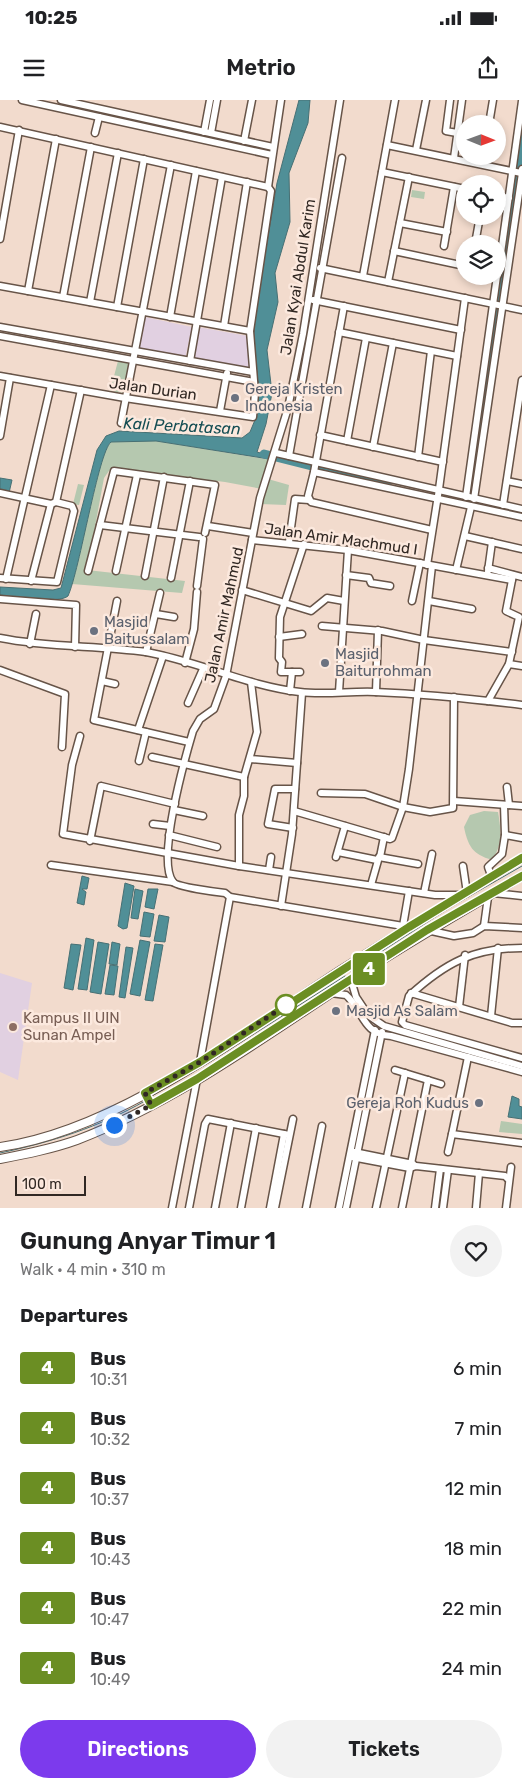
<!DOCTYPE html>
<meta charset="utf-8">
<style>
body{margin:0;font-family:Rubik,sans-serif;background:#f2f2f2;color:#202124;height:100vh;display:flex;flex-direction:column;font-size:19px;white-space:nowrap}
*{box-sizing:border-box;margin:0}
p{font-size:16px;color:#757577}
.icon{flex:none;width:28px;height:28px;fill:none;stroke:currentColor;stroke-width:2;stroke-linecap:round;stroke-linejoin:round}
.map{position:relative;height:1108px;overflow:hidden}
.panel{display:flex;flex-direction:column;background:#fff;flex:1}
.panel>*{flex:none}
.badge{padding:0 10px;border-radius:4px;font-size:18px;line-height:32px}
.needle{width:32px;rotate:91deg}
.fabs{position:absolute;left:456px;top:15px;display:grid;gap:10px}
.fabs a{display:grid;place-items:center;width:50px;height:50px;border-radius:50%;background:#fff;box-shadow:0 2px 8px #0003;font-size:25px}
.scale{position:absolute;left:15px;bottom:12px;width:71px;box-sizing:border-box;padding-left:5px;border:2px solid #312823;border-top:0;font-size:14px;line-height:18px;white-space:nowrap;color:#312823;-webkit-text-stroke:4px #fce9de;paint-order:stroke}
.you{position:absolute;width:25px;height:25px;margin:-12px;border:4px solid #fff;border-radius:50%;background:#1a73e8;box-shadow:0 0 0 8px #1a73e833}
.map>.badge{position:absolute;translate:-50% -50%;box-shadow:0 0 0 2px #fff}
h2{padding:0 20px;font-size:19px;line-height:45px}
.round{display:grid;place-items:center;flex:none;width:52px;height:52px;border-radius:26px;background:#f2f2f2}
.overview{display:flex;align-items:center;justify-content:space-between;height:85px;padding:0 20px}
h1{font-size:24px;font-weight:600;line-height:38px}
.button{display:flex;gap:10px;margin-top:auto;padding:10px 20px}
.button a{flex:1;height:58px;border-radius:30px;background:#7c3aed;color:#fff;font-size:20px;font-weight:600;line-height:58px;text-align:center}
.button a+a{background:#f2f2f2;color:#202124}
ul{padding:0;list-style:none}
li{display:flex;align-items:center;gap:15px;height:60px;padding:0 20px}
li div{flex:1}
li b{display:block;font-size:19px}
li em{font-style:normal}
li .badge{min-width:55px;font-weight:700;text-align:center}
.status{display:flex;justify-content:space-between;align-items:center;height:35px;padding:0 25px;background:#fff;direction:ltr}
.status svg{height:14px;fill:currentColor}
header{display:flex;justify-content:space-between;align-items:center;height:65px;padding:0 20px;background:#fff;font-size:22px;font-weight:600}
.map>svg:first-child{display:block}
.education{fill:#e1d0e1}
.green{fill:#b5c8af}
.water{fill:#508f97;stroke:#477074}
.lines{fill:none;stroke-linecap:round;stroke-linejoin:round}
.stream{stroke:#477074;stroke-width:1}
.river{stroke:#508f97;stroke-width:9}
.minor-casing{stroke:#675448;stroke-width:9}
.major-casing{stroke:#675448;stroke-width:10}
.minor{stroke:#fff;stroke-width:6}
.major{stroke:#fff;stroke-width:8}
.line-casing{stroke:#fff;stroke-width:11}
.line{stroke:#6b8e23;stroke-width:8}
.walk{stroke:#312823;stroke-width:5;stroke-dasharray:0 9}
.worship-dot{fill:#6b7280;stroke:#fce9de;stroke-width:2}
.stop-dot{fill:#fff;stroke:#6b8e23;stroke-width:2.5}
.education-dot{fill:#8d6e63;stroke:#fce9de;stroke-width:2}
.labels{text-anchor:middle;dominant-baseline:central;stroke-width:5;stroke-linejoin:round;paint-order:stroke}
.street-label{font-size:15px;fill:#312823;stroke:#fce9de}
.worship-label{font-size:15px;fill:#5b616d;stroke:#fce9de;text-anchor:start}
.education-label{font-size:15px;fill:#785e54;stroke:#fce9de;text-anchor:start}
.water-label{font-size:16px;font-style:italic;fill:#144d53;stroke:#fce9de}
</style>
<div class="status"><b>10:25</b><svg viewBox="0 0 49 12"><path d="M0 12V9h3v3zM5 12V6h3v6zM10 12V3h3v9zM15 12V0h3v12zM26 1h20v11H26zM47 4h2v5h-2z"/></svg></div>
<header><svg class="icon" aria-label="menu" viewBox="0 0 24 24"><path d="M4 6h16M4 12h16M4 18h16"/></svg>Metrio<svg class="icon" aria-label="share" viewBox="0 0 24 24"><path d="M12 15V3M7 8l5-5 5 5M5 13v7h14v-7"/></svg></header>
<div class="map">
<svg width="522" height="1108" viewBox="0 0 522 1108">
<rect width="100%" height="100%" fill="#f2dbcd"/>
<g class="education">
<path d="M145 217 192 227 185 259 139 250Z"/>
<path d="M198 227 248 236 251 270 191 259Z"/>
<path d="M0 873 32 883 18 980 0 972Z"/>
</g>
<g class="green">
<path d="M412 90 425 92 424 99 411 97Z"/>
<path d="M118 261 129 263 123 293 110 291Z"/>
<path d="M128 340 156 341 272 360 262 389 225 382 111 368 104 378 87 470 185 481 182 493 72 484 103 354 111 342Z"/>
<path d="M268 379 289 385 286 405 260 404Z"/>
<path d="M78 384 84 385 79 405 73 404Z"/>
<path d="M484 711 498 712C501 730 503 744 492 760 472 754 468 746 464 727L470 715Z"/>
<path d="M501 1021 522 1024V1034L499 1032Z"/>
</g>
<g class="water">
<path d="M299 0H310L308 23 289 73 290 122 275 173 278 202 267 250 272 293 266 324 257 352 270 356 269 359 156 341 111 342C98 353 80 469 68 496 59 504 14 497 0 495V487L53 490 61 488 97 350 106 336 119 331 242 338 250 332 255 320 257 295 252 231 277 83Z"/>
<path d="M0 378 12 380 9 393 0 391Z"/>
<path d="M82 776 89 778 87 789H82L86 792 84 805 77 803Z"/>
<path d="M125 783 134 786 127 828 123 829 118 826Z"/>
<path d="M135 789 143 791 138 819 131 818Z"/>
<path d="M148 789H158L154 809 145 807Z"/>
<path d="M144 812 154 814 150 837 140 836Z"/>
<path d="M159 815 169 817 165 842 154 841Z"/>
<path d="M86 838 94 840 87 890 78 889Z"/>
<path d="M140 840 150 842 140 896 130 894Z"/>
<path d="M98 842 109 844 101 894 90 892Z"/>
<path d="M112 842 120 844 117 865 109 864Z"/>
<path d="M71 844 81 845 73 890 64 888Z"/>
<path d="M155 844 163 845 153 901 145 900Z"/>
<path d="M126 847 133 848 125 898 119 897Z"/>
<path d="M110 865 118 866 114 895 105 894Z"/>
<path d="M512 996 519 999V1006L522 1007V1019L508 1017Z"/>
</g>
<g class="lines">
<g class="stream">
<path d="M351 871 454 805 522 766"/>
<path d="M152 996 210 962 345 876"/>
<path d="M354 1050 371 963"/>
<path d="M0 1053C52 1042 99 1027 145 1001"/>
<path d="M342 1108 352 1059"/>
</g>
<g class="river">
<path d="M264 354 387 385"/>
<path d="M469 402 522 36"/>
</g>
<g class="minor-casing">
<g id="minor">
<path d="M22 0 272 55"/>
<path d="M61 0 273 47"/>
<path d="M340 0 303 234 288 308 260 398 226 576 214 609 200 619 193 631C185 658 156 760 173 782 177 787 216 792 225 793L230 797 409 827"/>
<path d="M450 0 446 31 457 33"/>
<path d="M489 24 493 0"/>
<path d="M0 27 268 87 271 91 250 231 255 293 253 317 125 298 0 276"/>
<path d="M204 32 210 0"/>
<path d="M95 33 99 17"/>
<path d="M211 33 217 0"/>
<path d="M244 41 252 0"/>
<path d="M387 45 521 73 522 69"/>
<path d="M416 50 426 0"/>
<path d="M454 58 462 0"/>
<path d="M484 64 485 56"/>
<path d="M382 72 465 89"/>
<path d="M268 87 281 0"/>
<path d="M498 96 509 98"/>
<path d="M400 123 447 132"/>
<path d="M0 139 19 30"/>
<path d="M475 144 480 116"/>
<path d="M444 146 454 87"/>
<path d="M394 151 465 166"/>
<path d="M320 168 522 210"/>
<path d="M498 175 522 1"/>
<path d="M363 176 395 0"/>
<path d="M388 182 409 77"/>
<path d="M0 186 250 231"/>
<path d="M28 191 56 39"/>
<path d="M63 197 91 47"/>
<path d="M313 200 461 230"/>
<path d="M90 202 118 53"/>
<path d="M117 207 144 59"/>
<path d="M170 217 196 71"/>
<path d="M224 226 247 82"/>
<path d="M0 227 253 272"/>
<path d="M339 232 457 256"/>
<path d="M0 236 254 282"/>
<path d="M190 261 222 77"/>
<path d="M220 311 227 273"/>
<path d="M121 323 171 65"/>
<path d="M320 335 443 362"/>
<path d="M0 336 10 278"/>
<path d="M347 341 366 238"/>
<path d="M373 347 393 243"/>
<path d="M276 353 522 409"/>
<path d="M289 356 342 58"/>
<path d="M418 357 431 251"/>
<path d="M314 372 344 206"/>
<path d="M507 381 522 384"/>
<path d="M0 393 51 404 56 402 72 406 74 411 57 482 0 478"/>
<path d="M466 397 497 176"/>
<path d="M474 399 522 73"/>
<path d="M56 402 81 290"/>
<path d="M503 405 522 280"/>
<path d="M100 425 199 437"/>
<path d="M208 426 253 433"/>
<path d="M432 430 311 402 308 396 314 372 522 417"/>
<path d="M465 436 522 449"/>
<path d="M252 440 348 450 512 480"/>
<path d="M289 442 295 399 309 400"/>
<path d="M427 465 439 389 465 198"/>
<path d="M488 468 522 477"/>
<path d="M456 470 471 407"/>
<path d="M88 471 114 371 215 385 205 433"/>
<path d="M116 471 137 375"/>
<path d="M488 471 492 442"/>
<path d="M346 475 369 478 371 483 390 486"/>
<path d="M145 476 164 377"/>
<path d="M171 478 190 381"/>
<path d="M6 479 51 285"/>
<path d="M31 481 51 404"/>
<path d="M197 486 203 439"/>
<path d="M242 490 311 511 327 498 344 501"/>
<path d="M0 499 76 505 75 547"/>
<path d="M117 501 94 620 189 642"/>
<path d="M412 501 420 463"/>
<path d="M429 501 472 509"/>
<path d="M156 514 174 517"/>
<path d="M322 526 382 531 424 540 512 552"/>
<path d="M279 537 302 534"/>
<path d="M0 538C49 548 97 545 146 552 198 561 247 586 300 592 324 595 350 591 375 592 424 594 473 599 522 605"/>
<path d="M30 544 36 514"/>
<path d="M146 552 160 493"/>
<path d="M185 563 194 529 197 492"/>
<path d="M509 564 522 566"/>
<path d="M0 570 65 594 62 647"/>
<path d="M300 572H281L282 562 279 558 280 517 304 444"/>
<path d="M102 581 115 584"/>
<path d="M290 591 292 572"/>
<path d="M339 592 348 450"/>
<path d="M376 592 378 530"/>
<path d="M488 601 509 564 519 517 506 511 513 475"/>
<path d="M188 603 203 569"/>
<path d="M138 630 163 556"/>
<path d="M80 636 72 665 63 734 239 766 435 795H463"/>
<path d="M152 657 244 677"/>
<path d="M250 659 297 663"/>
<path d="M139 661 146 632"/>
<path d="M507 687 509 705"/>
<path d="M321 693 365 694 403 707 430 712 453 708 454 597"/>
<path d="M454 701 522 706"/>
<path d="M174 710 203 716"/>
<path d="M294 711 390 739 392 738 403 707 409 669 432 466"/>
<path d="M153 724 170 726"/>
<path d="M293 728 268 724 275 689H295"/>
<path d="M169 735 217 747"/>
<path d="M505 735 522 738"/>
<path d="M90 741 101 686 175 704"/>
<path d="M338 752 377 760"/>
<path d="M336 757 345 726"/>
<path d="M380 757 384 737"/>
<path d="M51 765 173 782"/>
<path d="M239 766V715L244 696V677L257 632 251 582"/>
<path d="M463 766 467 793"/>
<path d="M269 770 271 757"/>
<path d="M492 778 488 767 502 754 505 735 504 705"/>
<path d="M371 785 379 757 418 764"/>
<path d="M424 793 432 754"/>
<path d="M493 793 522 796"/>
<path d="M281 806 292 734 302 593"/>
<path d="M403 826 409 791"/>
<path d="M484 826 488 797"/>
<path d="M427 830 454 836 473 833 484 826 522 828"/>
<path d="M522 848C473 848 445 863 409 896L402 922 405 925 522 958"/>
<path d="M351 880 356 897 368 915 384 926 522 966"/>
<path d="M331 893 346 895C364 911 362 934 391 936L522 972"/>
<path d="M411 893 512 923H522"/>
<path d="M459 907 465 855"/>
<path d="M491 916 498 848"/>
<path d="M468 957 452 1034 522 1043"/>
<path d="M200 962 230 797"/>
<path d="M395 970 441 984"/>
<path d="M354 1052 413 1064"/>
<path d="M448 1052 452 1034"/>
<path d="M352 1057 410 1068 416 1066 505 1076 508 1079"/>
<path d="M172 1108 197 979"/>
<path d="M189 1108 205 1024 208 1019 289 1035"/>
<path d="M215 1108 231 1023"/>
<path d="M241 1108 256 1028"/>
<path d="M270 1108 284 1034"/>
<path d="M275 1108 293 1019"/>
<path d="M306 1108 322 1026"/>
<path d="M339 1108 375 930"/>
<path d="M346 1108 382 932"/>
<path d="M376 1108 405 973"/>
<path d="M402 1108 428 980"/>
<path d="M435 1108 440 1069"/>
<path d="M443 1108 448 1070"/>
<path d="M476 1108 479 1073"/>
<path d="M506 1108 511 1067"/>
</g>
</g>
<g class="major-casing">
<g id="major">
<path d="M0 1047C116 1031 244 933 341 870 401 831 462 796 522 758"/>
<path d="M0 1059C26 1054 52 1049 77 1040 174 1003 264 937 351 880 407 843 464 811 522 776"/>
</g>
</g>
<use href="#minor" class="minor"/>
<use href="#major" class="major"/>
</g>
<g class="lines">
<g class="line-casing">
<path id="line" d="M522 758 409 827 200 962 145 993 151 1005 197 979 427 830 522 776"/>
</g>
<use href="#line" class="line"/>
<path class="walk" d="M114 1025 151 1005 145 993 200 962 286 905"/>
</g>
<g class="worship-dot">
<circle cx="235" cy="298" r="5"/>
<circle cx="94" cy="531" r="5"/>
<circle cx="325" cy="563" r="5"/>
<circle cx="336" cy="911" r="5"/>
<circle cx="479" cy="1003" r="5"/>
</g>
<circle class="stop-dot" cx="286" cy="905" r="10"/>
<circle class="education-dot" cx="13" cy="927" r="5"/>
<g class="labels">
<g class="street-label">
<text transform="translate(298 177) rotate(-81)">Jalan Kyai Abdul Karim</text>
<text transform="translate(153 289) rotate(8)">Jalan Durian</text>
<text transform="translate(341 439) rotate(8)">Jalan Amir Machmud I</text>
<text transform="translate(224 515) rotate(-78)">Jalan Amir Mahmud</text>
</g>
<g class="worship-label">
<text x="245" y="289">Gereja Kristen<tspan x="245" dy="17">Indonesia</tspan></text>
<text x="104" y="522">Masjid<tspan x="104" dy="17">Baitussalam</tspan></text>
<text x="335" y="554">Masjid<tspan x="335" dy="17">Baiturrohman</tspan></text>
<text x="346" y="911">Masjid As Salam</text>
<text x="469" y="1003" text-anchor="end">Gereja Roh Kudus</text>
</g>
<g class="education-label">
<text x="23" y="918">Kampus II UIN<tspan x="23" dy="17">Sunan Ampel</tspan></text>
</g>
<g class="water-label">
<text transform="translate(182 326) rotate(3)">Kali Perbatasan</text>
</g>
</g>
</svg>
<div class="fabs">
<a><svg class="needle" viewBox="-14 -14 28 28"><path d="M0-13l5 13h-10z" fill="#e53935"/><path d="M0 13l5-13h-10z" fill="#757577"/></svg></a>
<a><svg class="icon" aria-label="locate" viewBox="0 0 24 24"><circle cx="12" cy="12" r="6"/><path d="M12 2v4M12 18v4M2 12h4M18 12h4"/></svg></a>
<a><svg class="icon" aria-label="layers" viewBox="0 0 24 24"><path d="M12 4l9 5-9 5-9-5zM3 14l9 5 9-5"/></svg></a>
</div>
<div class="scale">100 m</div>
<div class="you" style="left:114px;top:1025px"></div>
<b class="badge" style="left:369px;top:869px;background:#6b8e23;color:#fff">4</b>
</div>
<section class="panel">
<div class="overview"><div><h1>Gunung Anyar Timur 1</h1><p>Walk · 4 min · 310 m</p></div><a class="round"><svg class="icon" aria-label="heart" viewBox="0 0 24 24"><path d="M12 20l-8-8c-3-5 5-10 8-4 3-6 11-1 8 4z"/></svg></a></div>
<h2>Departures</h2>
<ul>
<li><span class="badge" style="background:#6b8e23;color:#fff">4</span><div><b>Bus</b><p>10:31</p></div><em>6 min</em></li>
<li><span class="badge" style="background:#6b8e23;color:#fff">4</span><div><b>Bus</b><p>10:32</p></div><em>7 min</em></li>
<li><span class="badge" style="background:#6b8e23;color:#fff">4</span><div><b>Bus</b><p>10:37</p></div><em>12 min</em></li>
<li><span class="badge" style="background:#6b8e23;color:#fff">4</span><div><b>Bus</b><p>10:43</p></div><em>18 min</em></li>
<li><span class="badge" style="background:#6b8e23;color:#fff">4</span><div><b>Bus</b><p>10:47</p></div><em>22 min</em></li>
<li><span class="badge" style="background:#6b8e23;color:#fff">4</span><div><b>Bus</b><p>10:49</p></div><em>24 min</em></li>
</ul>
<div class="button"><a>Directions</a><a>Tickets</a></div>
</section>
